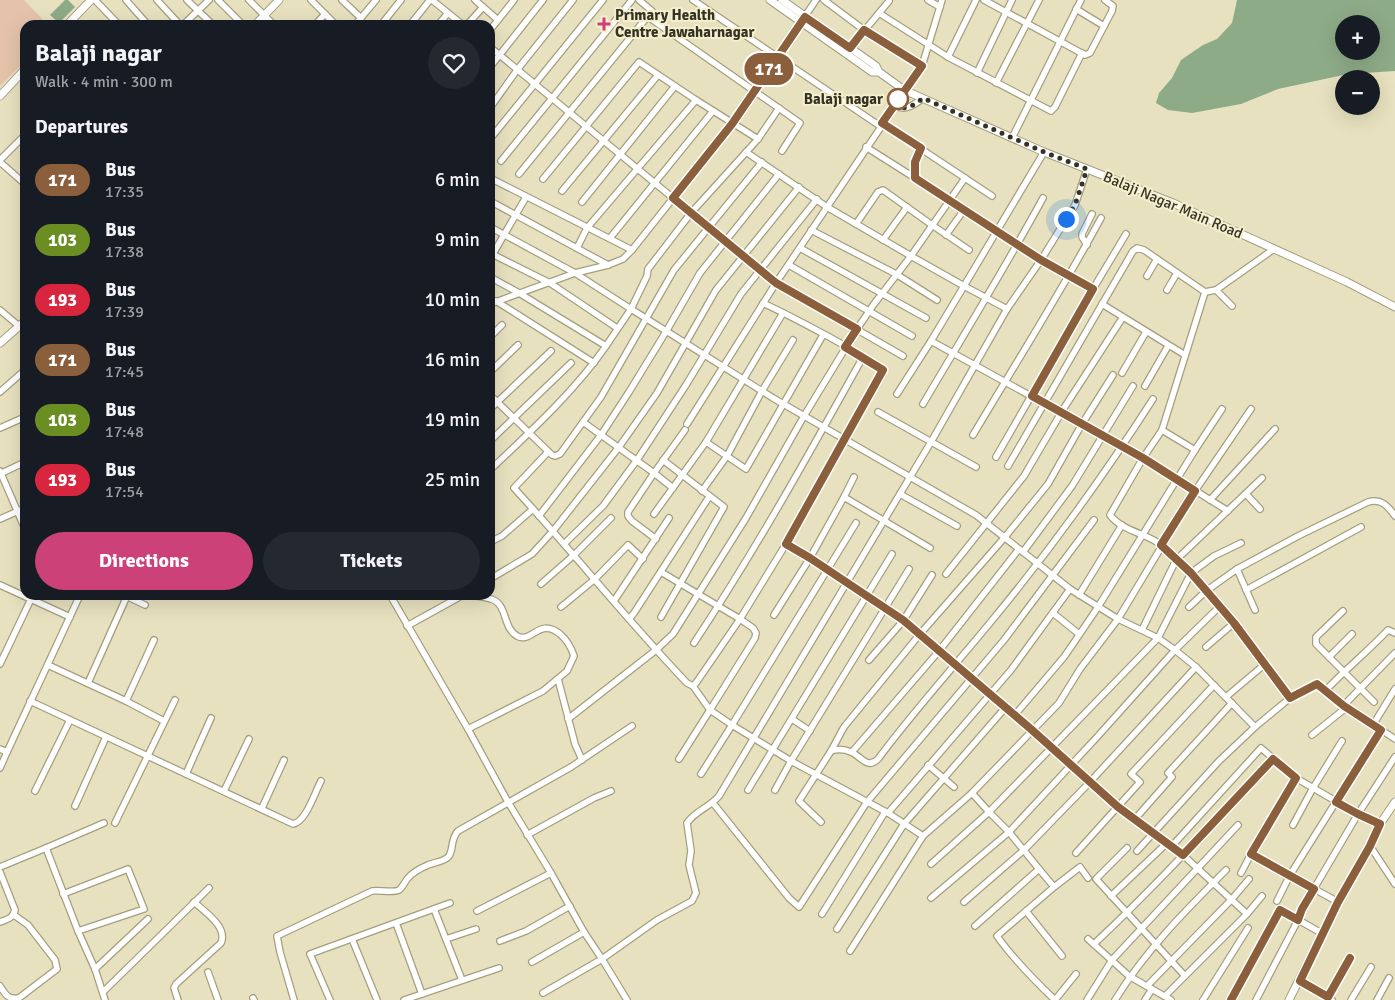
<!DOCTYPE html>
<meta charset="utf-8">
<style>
body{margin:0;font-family:Signika,sans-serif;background:#242831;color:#f1f3f6;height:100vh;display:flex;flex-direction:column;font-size:19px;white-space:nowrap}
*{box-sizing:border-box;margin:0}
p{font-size:16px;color:#9ea1a6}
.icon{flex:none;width:28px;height:28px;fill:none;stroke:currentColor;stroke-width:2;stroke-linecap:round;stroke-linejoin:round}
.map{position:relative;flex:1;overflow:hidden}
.details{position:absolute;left:20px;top:20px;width:475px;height:580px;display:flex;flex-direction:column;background:#171b24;border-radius:15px;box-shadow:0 5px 20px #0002}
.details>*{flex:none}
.badge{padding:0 10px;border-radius:16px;font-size:18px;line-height:32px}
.buttons{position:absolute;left:1335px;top:15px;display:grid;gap:10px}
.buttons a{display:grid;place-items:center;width:45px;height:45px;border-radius:50%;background:#171b24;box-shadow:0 5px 20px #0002;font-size:25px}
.you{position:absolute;width:25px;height:25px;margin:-12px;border:4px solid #fff;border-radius:50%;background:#1a73e8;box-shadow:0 0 0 8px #1a73e833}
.map>.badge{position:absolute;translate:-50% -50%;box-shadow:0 0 0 2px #fff}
h2{padding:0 15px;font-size:19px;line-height:45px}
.round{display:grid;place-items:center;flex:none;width:52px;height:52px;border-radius:26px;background:#242831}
.overview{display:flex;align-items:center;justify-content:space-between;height:85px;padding:0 15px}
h1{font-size:24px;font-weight:700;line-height:38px}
.cta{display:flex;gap:10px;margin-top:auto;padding:10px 15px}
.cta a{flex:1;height:58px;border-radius:30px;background:#cb4178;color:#fff;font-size:20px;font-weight:700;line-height:58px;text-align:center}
.cta a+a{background:#242831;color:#f1f3f6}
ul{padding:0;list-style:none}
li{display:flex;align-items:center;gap:15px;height:60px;padding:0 15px}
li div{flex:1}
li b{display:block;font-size:19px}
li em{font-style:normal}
li .badge{min-width:55px;font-weight:700;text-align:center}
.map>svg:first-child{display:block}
.green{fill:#e4c3aa}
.water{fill:#8eab87;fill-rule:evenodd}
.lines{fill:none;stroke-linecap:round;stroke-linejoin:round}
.minor-casing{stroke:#a49f7f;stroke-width:8}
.tertiary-casing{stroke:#a49f7f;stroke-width:9}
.minor{stroke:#fff;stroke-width:5.5}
.tertiary{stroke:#fff;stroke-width:7}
.line-casing{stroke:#fff;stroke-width:11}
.line{stroke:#8b5e3c;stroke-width:8}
.walk{stroke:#343225;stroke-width:5;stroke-dasharray:0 9}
.poi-dot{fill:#cb4178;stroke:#f4efcc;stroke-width:2}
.stop-dot{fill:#fff;stroke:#8b5e3c;stroke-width:2.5}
.labels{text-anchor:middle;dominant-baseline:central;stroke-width:4;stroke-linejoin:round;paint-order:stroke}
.poi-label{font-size:15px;font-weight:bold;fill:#343225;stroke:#f4efcc;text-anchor:start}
.stop-label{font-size:15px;font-weight:bold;fill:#343225;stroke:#f4efcc;text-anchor:end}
.street-label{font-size:15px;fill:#343225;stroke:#f4efcc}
</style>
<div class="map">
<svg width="1395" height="1000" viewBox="0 0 1395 1000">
<rect width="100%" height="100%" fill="#e7e1bf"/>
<path class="green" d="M0 0H24L48 25H25V61L0 86Z"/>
<g class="water">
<path d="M65 0H68L75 7 59 23 50 15Z"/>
<path d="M1237 0H1395V71L1348 74 1278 89 1241 104 1192 113 1168 110 1156 103 1159 93 1172 78 1181 60 1203 45 1217 39 1232 23ZM1344 24H1371V51H1344Z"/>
</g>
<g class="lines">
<g class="minor-casing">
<g id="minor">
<path d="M95 0 119 25"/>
<path d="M126 0 148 25"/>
<path d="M157 0 180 25"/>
<path d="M187 0 213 25"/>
<path d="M218 0 243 25"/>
<path d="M249 0 274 25"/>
<path d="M311 0 336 25"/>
<path d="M342 0 361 18"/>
<path d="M432 0 463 25"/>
<path d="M475 0 498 20"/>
<path d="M693 0 880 126"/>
<path d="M824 0 864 30 922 66"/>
<path d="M928 0 940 7"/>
<path d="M984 0 1085 55 1090 53 1112 11 1113 6 1105 0"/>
<path d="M1076 9 1104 26"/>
<path d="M879 13 948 57 976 0"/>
<path d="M647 16 800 123 782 151"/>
<path d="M183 25 209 0"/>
<path d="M315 25 325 14"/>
<path d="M355 25 376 0"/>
<path d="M381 25 401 0"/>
<path d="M410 25 430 0"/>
<path d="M438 25 448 13"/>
<path d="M467 25 483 7"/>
<path d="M490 30 514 0"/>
<path d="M490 47 776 283 903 356"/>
<path d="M850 48 889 1"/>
<path d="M948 57 1051 111 1055 107 1082 53"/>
<path d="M490 67 543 0"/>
<path d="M977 73 1012 0"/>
<path d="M996 83 1039 0"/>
<path d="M894 105C905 112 914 105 923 98"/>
<path d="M490 108 517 70 573 0"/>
<path d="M779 108 758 139 691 213 648 269 647 276 631 309 773 398 976 515 1070 589 1118 619 1158 638 1175 650 1219 607"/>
<path d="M882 123 992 196"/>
<path d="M1012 138 1081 0"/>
<path d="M490 139 603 0"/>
<path d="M866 147 915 178"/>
<path d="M921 149 915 162V178L1041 260 1093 289 1126 234"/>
<path d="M746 152 827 207 911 256 964 286 931 341 1143 458 1228 511"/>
<path d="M0 160 25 135"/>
<path d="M501 161 632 0"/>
<path d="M0 162 25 184"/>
<path d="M519 174 652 11 639 0"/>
<path d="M490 178 632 250"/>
<path d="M543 179 639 62 696 100 758 139"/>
<path d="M562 191 658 75"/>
<path d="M490 201 608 265"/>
<path d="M582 202 675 86"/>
<path d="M856 224 878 192 883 190 932 225 969 250"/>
<path d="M490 227 575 273 631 309 606 346"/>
<path d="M811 230 896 274 937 300"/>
<path d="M946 235 964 210"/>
<path d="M610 238 713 111"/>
<path d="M883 240 907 207"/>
<path d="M1087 245 1082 237V234L1092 214"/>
<path d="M577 248 587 228 696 100"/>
<path d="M800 248 926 318"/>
<path d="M490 253 550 283 617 328"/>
<path d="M490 259 526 197"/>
<path d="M24 265 25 266"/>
<path d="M789 265 912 336"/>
<path d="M1147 276 1157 259"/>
<path d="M490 277 519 293 606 346C575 391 529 433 490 470"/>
<path d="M1167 290 1177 273"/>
<path d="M1216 290 1232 306"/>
<path d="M1205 292 1216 290 1274 249"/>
<path d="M496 301 594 363"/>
<path d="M490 304 575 273 608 265 623 259 632 250 732 124 816 0"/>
<path d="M1102 304 1185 355"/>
<path d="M1007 309 964 286 1044 152"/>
<path d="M0 310 19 326"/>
<path d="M490 337 502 325"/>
<path d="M490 372 518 345"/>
<path d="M1122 373 1146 332"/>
<path d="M1145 386 1168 346"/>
<path d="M0 392 25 370"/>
<path d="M897 394 931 341"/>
<path d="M490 395 552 455 555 456 560 454 601 397 674 270 762 162"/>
<path d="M923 404C963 336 1005 268 1043 198"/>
<path d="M490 409 551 351"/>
<path d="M878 412 976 467"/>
<path d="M583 422 654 473 685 430"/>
<path d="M687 424 776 283 922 66 942 0"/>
<path d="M0 428 25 417"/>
<path d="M973 435C1016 363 1061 292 1101 218"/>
<path d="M490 441 571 363"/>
<path d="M706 442 746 469 823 335"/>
<path d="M1195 450 1222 409"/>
<path d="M548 452 514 488C573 552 627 620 687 683L693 686 710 710 679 759"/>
<path d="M996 457 1093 289"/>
<path d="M1008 466 1133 251 1137 248 1144 250 1205 292 1162 430 1143 458 1110 515C1123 532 1147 533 1163 546 1212 588 1252 647 1290 698L1317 684 1344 705 1395 739"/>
<path d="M0 471 25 529"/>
<path d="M0 474 25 462"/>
<path d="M702 491 727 456 762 391 793 340"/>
<path d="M900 494 957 526"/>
<path d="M1246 494 1260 509"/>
<path d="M844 497 854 477"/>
<path d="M1210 500 1275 429"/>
<path d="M654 514 706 442 783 313"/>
<path d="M539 516 601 435 629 392 667 330 700 273 779 174"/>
<path d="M0 519 25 508"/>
<path d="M656 539 632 521 628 516V512L654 473 673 488"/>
<path d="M490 542 502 536 533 509"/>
<path d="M564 544 603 506 637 460 686 385 741 294 817 199"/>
<path d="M786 544 810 558 903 621 970 679 1032 730 1118 807 1183 855 1247 914"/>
<path d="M1023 552 1072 486 1133 386"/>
<path d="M1237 569 1255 610"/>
<path d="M661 572 740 619 753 628 756 633 755 638 710 710 732 725 856 523"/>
<path d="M946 574 1024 476 1064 408 1123 317"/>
<path d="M490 579 532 554 553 531 619 447 657 393 716 290 799 187"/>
<path d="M541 584 574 555 611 518"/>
<path d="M0 585 70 617"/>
<path d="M1246 590 1361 527"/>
<path d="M124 595 145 605"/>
<path d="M390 595 468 729 508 802 551 873 584 932 602 959 627 1000"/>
<path d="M464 595C472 596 483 596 491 599 508 604 502 627 517 636 532 644 539 617 560 634 567 640 571 647 574 656L567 671 543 691 468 729"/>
<path d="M1079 595 1122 525"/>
<path d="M614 601 669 518"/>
<path d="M561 607 595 579 628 545 643 559"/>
<path d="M1189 607 1206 591 1237 569 1298 536 1368 502C1381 498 1388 506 1395 516"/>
<path d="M1343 611 1316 637V644L1374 702"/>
<path d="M1053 613 1079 634"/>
<path d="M774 615 810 558 844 497 930 548"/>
<path d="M661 617 724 507 663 460"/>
<path d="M629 619 634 613 709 497"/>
<path d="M407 626 463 595"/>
<path d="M1142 630 1176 560 1262 478"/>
<path d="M694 643C755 551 809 454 863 357"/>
<path d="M1206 647 1234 623"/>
<path d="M1329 657 1352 634"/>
<path d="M869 660 903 621 932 575"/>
<path d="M0 664 31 599"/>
<path d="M48 665 126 701 164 721"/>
<path d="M558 679 575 744 582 760"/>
<path d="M88 683 127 596"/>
<path d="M693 686 696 683 740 619 786 544 883 373C880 361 780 311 763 303"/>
<path d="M1326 690C1346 669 1368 651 1388 630L1395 633"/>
<path d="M1226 697 1265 664"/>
<path d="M30 701 293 824C306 822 315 792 321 781"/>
<path d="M126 701 154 640"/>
<path d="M1344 705 1395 653"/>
<path d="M1014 716 1064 657 1073 644 1098 607 1195 450 1162 430"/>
<path d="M568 719 656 650 673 634 746 518 804 416 857 329 874 304 911 256 965 178"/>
<path d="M792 719 810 731"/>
<path d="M1373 725 1395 689"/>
<path d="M1312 735 1347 707"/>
<path d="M0 749 7 752 0 768"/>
<path d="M831 751 844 727 920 634 1005 537 1048 484 1082 424 1113 375"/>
<path d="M7 752 80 595"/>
<path d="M852 752 939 651 1019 549"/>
<path d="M928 765 954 787"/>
<path d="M186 774 211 718"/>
<path d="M701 774 732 725 791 761 888 813 923 836 972 793 1059 703 1080 669 1118 619 1195 491 1251 409"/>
<path d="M748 790 892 554"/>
<path d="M775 790 791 761 909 569"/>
<path d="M35 791 70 720"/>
<path d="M224 791 249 739"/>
<path d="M713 803 789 898 799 907 867 802 1004 640 1094 520"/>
<path d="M75 806 106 737"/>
<path d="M262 808 284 760"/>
<path d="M888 813 1011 670 1070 589"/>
<path d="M1135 819 1172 777 1168 773 1232 703"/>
<path d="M821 822 799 801 831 751C837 749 844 749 851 752 861 756 867 770 878 759 913 712 952 669 989 624 1048 553 1103 477 1153 399"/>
<path d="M115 823 175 700"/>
<path d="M1293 825 1313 788 1342 741"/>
<path d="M527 835 594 798 611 791"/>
<path d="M1172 846 1261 748 1296 778"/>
<path d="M1370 846 1395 884"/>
<path d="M46 848 78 931 95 969 105 1000"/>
<path d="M1127 848 1096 879 1185 976"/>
<path d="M1137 851 1219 761 1255 727"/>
<path d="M1076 853 1140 782 1131 774 1214 685"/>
<path d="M931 864 989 812 972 793"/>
<path d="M0 867 46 848 104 823"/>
<path d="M1039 869 1054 887"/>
<path d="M0 872 15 910C13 918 8 919 0 922"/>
<path d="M1241 873 1251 854"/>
<path d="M63 894 128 869 144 909 78 931"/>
<path d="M1111 896 1167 843"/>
<path d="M931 898 1009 832 1098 736 1175 650 1196 667 1255 727 1290 698"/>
<path d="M1277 901 1290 875 1381 730"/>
<path d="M964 902 1024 850 1090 782 1196 667"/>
<path d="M1338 902 1251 854 1296 778 1358 814 1380 824"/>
<path d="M434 909 462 980"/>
<path d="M477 911 551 873"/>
<path d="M1026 911 1062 956"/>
<path d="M822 914 885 812"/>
<path d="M396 923 422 994"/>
<path d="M975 926 1039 869 1009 832 989 812 1158 638 1191 573 1214 556 1241 543"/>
<path d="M837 929 904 824 1005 708"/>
<path d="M352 939 377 1000"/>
<path d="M446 939 476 929"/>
<path d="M1088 939 1129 976 1171 1000"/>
<path d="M500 941 526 931 570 906"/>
<path d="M1094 944C1157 885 1214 822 1273 759"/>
<path d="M850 951 923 836"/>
<path d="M532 962 584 932"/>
<path d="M95 969 148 919"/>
<path d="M208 972 218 1000"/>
<path d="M1076 974 1055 1000C1034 980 1014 960 997 936L1054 887 1080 867 1088 878"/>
<path d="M1300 981 1332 1000"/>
<path d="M0 986C5 994 8 1000 19 998L57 969 55 960 28 925 14 915"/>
<path d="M1147 986 1232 899 1249 879"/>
<path d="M103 992 209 888"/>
<path d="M543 993 602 959 657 920 692 901 696 893 689 865 691 851 687 823C695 811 710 807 719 796L931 442 1007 309 1041 260 1075 205 1087 169"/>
<path d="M1165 996 1247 914 1262 896"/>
<path d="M253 998 254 1000"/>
<path d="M178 1000 174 988 176 984 221 943C228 927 205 912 194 902"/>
<path d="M294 1000 280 952 277 936 372 891C379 890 394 893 399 890 403 887 405 881 408 878 413 872 421 868 428 865 434 862 445 862 449 856 454 848 450 840 458 831L571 767 632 726"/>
<path d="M330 1000 310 954 450 903"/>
<path d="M404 1000 499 968"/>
<path d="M1087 1000 1112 960 1238 825"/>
<path d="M1115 1000C1145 951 1186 910 1226 870"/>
<path d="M1145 1000 1152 989"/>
<path d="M1203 1000 1248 928"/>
<path d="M1231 1000 1281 910 1323 934"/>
<path d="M1256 1000 1298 920 1302 909 1358 814 1395 757"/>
<path d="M1326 1000 1350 958"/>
<path d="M1351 1000 1371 967"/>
<path d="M1377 1000 1389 978"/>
</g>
</g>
<g class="tertiary-casing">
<g id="tertiary">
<path d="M770 0 872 72H879L904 90 1044 152 1173 203 1347 282 1395 307"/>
<path d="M782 0 876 66 879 72"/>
<path d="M67 25 91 0"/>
<path d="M255 25 279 0"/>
<path d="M0 96 25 69"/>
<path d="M0 343 25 321"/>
<path d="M1289 1000 1338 902 1370 846 1380 824 1395 802"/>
</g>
</g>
<use href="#minor" class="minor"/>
<use href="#tertiary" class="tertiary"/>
</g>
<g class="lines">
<g class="line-casing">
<path id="line" d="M1231 1000 1280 910 1298 920 1302 909 1314 889 1251 854 1296 778 1273 759 1183 855 1118 807 1032 730 903 620 810 558 786 544 883 370 845 347 857 329 776 283 673 198 732 124 805 17 850 48 864 30 922 66 882 123 921 148 915 162V178L1041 260 1093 289 1032 396 1143 458 1195 491 1161 545 1191 573 1234 623 1290 698 1317 684 1344 706 1381 730 1336 802 1358 814 1380 824 1370 846 1338 902 1300 981 1328 997 1350 958"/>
</g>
<use href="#line" class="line"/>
<path class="walk" d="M898 99 894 105C905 112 914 105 923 98L1044 152 1087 169 1075 205 1066 219"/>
</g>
<path class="poi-dot" d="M601.5 16.5h5v5h5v5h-5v5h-5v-5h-5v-5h5z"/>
<circle class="stop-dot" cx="898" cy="99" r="10"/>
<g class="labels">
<g class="poi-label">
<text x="615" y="15">Primary Health<tspan x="615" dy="17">Centre Jawaharnagar</tspan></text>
</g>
<g class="stop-label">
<text x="883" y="99">Balaji nagar</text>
</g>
<g class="street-label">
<text transform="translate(1173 205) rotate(23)">Balaji Nagar Main Road</text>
</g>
</g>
</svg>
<div class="buttons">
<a>+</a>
<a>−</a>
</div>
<div class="you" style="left:1066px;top:219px"></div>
<b class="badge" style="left:769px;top:69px;background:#8b5e3c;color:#fff">171</b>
<section class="details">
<div class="overview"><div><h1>Balaji nagar</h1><p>Walk · 4 min · 300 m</p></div><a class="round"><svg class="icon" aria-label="heart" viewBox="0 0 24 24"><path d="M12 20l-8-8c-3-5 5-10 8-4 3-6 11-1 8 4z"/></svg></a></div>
<h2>Departures</h2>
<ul>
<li><span class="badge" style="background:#8b5e3c;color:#fff">171</span><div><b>Bus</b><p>17:35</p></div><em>6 min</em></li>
<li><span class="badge" style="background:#6b8e23;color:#fff">103</span><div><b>Bus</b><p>17:38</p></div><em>9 min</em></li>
<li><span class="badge" style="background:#d7263d;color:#fff">193</span><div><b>Bus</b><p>17:39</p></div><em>10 min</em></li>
<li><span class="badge" style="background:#8b5e3c;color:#fff">171</span><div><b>Bus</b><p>17:45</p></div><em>16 min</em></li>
<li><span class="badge" style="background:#6b8e23;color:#fff">103</span><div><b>Bus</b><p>17:48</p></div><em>19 min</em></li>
<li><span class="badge" style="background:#d7263d;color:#fff">193</span><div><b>Bus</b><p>17:54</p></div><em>25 min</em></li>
</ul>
<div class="cta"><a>Directions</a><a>Tickets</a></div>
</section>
</div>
